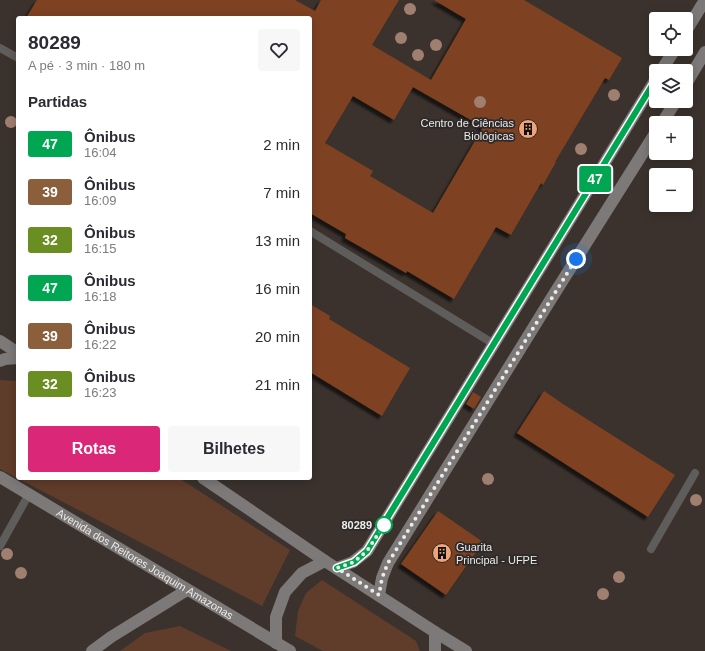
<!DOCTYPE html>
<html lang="pt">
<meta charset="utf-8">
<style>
body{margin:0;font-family:Arial,sans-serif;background:#f7f7f7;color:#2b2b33;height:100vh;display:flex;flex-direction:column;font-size:15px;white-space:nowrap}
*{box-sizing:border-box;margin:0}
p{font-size:13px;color:#7c7c81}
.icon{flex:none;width:22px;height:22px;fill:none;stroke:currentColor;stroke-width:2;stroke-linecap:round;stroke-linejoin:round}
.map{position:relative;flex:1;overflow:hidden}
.panel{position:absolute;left:16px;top:16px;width:296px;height:464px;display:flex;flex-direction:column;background:#fff;border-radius:4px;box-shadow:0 2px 10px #0003}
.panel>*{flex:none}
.badge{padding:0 8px;border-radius:3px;font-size:14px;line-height:26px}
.controls{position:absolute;left:649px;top:12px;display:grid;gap:8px}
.controls a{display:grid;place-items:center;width:44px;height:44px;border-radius:4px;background:#fff;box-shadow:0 2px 10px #0003;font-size:20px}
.you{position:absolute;width:20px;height:20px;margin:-10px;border:3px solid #fff;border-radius:50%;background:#1a73e8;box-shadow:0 0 0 6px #1a73e833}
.map>.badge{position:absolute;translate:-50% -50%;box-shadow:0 0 0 2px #fff}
h2{padding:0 12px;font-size:15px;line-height:36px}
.round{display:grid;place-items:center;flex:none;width:42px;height:42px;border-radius:4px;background:#f7f7f7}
.overview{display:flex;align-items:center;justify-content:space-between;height:68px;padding:0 12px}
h1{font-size:19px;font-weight:700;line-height:30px}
.cta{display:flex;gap:8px;margin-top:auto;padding:8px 12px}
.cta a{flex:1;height:46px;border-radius:4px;background:#db2777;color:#fff;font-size:16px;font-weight:700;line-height:46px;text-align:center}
.cta a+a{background:#f7f7f7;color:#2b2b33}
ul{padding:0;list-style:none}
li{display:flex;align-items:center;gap:12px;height:48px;padding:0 12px}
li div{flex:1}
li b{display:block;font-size:15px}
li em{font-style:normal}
li .badge{min-width:44px;font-weight:700;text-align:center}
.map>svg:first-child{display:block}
.built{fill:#3b322d;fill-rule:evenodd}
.green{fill:#603c2a}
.building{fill:#7e4221;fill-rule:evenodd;filter:url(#shadow)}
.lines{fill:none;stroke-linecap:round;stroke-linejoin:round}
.lane{stroke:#5f5d5c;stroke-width:8}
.secondary{stroke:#7c7978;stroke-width:12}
.tree{fill:#9f7f6f}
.line-casing{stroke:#fff;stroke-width:9}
.line{stroke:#00a651;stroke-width:6}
.walk{stroke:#edebea;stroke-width:4;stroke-dasharray:0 7.2}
.stop-dot{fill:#fff;stroke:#00a651;stroke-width:2}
.labels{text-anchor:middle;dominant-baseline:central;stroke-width:3.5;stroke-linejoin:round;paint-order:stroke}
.poi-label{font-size:11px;fill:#edebea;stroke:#2d2a29;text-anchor:end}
.stop-label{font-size:11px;font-weight:bold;fill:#edebea;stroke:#2d2a29;text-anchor:end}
.street-label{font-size:11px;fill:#edebea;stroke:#2d2a29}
</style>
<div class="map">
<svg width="705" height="651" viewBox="0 0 705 651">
<defs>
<filter id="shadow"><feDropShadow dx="-3.5" dy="3.5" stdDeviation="1" flood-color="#0009"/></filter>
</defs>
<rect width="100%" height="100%" fill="#2d2a29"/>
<path class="built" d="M0 0H705V651H0ZM18 18H310V478H18ZM656 19H686V49H656ZM656 71H686V101H656ZM656 123H686V153H656ZM656 175H686V205H656Z"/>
<g class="green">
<path d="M0 380 18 381V478H179L290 550 262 606 0 469Z"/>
<path d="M322 580 416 641 420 651H323L295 636 298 611 306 593Z"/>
<path d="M180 626 231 651H120L145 633Z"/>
</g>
<g class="building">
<path d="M37 0H295L315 11 321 0H399L372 45 431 80 466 19 434 0H524L622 58 609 80 605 78 555 162H556L543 185 541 183 511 235 496 227 454 299 407 271 406 273 345 238 346 234 310 213V18H26ZM413 87 483 127 433 213 370 176 373 171 325 143 353 96 394 120Z"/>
<path d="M310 304 330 316 329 319 410 368 382 416 310 372Z"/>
<path d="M544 391 563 404 675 475 648 517 517 433Z"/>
<path d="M473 392 481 397 474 409 466 404Z"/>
<path d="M438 511 483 542 446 595 401 564Z"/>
</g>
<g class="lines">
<g class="lane">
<path d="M0 48 18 58"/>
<path d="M310 231 494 344"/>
<path d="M0 546 29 494"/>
<path d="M651 549 695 473"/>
</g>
<g class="secondary">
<path d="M686 31 705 0"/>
<path d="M661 71 675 49"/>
<path d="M686 84 705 52"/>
<path d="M662 123 676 101"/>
<path d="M0 341 18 353"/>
<path d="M0 361 5 359 18 358"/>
<path id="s1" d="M0 477 290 651"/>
<path d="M203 478 325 561 435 632 466 651"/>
<path d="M337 568 353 562 367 551 656 79"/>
<path d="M379 595 382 578 388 563 551 299 656 132"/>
<path d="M435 632V651"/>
<path d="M276 643V617L285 592 302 573 325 561"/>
<path d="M92 651 111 637 187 590"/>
</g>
</g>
<g class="tree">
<circle cx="410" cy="9" r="6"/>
<circle cx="401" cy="38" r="6"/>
<circle cx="436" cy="45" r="6"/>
<circle cx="418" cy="55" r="6"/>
<circle cx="614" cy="95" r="6"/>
<circle cx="480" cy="102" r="6"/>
<circle cx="11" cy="122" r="6"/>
<circle cx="581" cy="149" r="6"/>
<circle cx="488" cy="479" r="6"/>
<circle cx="696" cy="500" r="6"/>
<circle cx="7" cy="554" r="6"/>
<circle cx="21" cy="573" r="6"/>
<circle cx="619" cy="577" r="6"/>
<circle cx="603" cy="594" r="6"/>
</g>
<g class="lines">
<g class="line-casing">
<path id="line" d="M337 568 354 562 367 551 656 79"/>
</g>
<use href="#line" class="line"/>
<path class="walk" d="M384 525 367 551 354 562 337 568 379 595 382 578 388 563 576 259"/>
</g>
<defs>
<g id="building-disc" transform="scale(1)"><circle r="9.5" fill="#f0a279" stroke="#2d2a29"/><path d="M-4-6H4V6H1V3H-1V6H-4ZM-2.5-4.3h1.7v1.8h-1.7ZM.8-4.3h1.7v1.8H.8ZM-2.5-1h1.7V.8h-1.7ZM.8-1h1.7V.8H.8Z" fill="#111"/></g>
</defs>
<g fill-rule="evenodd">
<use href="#building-disc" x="528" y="129"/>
<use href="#building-disc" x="442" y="553"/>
</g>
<circle class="stop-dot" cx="384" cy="525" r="8"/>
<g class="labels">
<g class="poi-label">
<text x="514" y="123">Centro de Ciências<tspan x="514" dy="13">Biológicas</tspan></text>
<text x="456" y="547" text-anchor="start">Guarita<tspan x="456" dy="13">Principal - UFPE</tspan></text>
</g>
<g class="stop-label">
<text x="372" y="525">80289</text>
</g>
<g class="street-label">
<text stroke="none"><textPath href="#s1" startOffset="169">Avenida dos Reitores Joaquim Amazonas</textPath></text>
</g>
</g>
</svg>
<div class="controls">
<a><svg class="icon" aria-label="locate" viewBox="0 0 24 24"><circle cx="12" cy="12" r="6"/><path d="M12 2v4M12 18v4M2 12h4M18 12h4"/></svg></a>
<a><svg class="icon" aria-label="layers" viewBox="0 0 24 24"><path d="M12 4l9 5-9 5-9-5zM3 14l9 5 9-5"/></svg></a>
<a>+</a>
<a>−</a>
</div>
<div class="you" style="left:576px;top:259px"></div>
<b class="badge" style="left:595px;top:179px;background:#00a651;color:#fff">47</b>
<section class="panel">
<div class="overview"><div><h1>80289</h1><p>A pé · 3 min · 180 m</p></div><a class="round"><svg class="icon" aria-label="heart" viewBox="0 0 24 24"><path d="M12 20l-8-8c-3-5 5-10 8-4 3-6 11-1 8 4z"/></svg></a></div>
<h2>Partidas</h2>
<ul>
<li><span class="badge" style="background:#00a651;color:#fff">47</span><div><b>Ônibus</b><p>16:04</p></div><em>2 min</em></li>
<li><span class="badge" style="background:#8b5e3c;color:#fff">39</span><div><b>Ônibus</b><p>16:09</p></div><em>7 min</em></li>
<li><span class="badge" style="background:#6b8e23;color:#fff">32</span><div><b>Ônibus</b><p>16:15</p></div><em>13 min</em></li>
<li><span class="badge" style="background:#00a651;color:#fff">47</span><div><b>Ônibus</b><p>16:18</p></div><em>16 min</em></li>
<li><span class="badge" style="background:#8b5e3c;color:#fff">39</span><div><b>Ônibus</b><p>16:22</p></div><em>20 min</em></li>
<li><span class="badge" style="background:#6b8e23;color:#fff">32</span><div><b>Ônibus</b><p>16:23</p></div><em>21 min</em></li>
</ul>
<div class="cta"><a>Rotas</a><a>Bilhetes</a></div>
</section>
</div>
